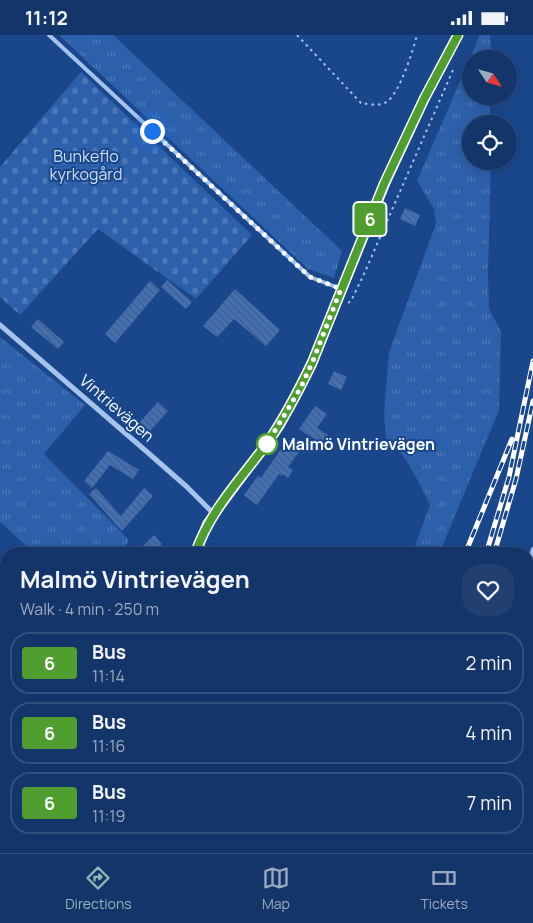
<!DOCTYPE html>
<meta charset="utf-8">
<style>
body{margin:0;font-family:Manrope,sans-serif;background:#214071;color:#f1f3f6;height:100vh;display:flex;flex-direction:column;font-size:19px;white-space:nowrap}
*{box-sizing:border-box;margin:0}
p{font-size:16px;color:#9dabc0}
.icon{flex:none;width:28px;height:28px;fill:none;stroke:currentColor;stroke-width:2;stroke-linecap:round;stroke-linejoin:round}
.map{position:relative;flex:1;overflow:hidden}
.side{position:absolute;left:0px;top:512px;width:534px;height:306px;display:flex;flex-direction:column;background:#143569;border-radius:20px 20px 0 0;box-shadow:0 2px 12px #0003,0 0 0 1px #33507d}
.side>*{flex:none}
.badge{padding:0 10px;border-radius:4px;font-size:18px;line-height:32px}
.needle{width:32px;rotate:126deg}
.controls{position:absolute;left:462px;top:15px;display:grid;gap:10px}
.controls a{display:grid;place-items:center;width:55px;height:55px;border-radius:50%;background:#143569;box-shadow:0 2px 12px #0003,0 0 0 1px #33507d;font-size:25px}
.you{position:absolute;width:25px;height:25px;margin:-12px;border:4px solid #fff;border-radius:50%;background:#1a73e8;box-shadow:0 0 0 8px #1a73e833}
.map>.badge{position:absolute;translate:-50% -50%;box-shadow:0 0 0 2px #fff}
.round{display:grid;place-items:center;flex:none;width:52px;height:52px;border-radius:20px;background:#214071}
.headline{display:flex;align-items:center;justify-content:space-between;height:85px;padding:0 20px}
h1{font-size:24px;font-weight:700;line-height:38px}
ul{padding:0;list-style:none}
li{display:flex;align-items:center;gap:15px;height:62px;margin:0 10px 8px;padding:0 10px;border:2px solid #33507d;border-radius:20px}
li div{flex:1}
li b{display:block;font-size:19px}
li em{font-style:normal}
li .badge{min-width:55px;font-weight:700;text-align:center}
.status{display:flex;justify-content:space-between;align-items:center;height:35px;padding:0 25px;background:#143569;direction:ltr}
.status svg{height:14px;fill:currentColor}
.menu{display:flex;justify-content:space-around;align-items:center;height:70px;border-top:1px solid #33507d;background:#143569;font-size:14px;color:#9dabc0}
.menu a{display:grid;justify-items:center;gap:2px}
.menu .current{color:#8bbbb9}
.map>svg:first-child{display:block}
.grass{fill:url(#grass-tufts)}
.cemetery{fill:url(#cemetery-stones)}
.building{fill:url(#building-back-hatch)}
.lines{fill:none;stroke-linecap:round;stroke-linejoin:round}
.path{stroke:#a6c3ed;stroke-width:2;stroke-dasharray:2.5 4;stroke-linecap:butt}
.lane{stroke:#a6c3ed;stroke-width:4}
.street{stroke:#a6c3ed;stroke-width:5}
.secondary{stroke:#d3e2fa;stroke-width:10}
.rail-casing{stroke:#fff;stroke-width:5}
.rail{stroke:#1a478c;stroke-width:3;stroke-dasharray:9;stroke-linecap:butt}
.line-casing{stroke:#fff;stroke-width:11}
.line{stroke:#509e2f;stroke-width:8}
.walk{stroke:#fff;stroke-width:5;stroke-dasharray:0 9}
.stop-dot{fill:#fff;stroke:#509e2f;stroke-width:2.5}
.labels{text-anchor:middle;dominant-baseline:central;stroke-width:4;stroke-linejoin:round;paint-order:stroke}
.park-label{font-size:16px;fill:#ccdefa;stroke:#1a478c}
.street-label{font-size:16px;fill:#fff;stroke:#1a478c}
.stop-label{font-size:16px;font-weight:bold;fill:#fff;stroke:#1a478c;text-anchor:start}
</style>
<div class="status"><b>11:12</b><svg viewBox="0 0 49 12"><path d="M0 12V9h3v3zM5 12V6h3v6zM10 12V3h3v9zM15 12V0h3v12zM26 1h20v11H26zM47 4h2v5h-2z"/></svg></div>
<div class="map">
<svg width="533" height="818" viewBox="0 0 533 818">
<defs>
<pattern id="grass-tufts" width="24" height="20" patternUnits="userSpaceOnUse" patternTransform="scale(1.25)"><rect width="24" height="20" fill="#2d60aa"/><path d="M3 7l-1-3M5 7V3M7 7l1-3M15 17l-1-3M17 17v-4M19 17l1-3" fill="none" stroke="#4c78b7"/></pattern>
<pattern id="cemetery-stones" width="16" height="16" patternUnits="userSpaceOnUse" patternTransform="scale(1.25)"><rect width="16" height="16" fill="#2d60aa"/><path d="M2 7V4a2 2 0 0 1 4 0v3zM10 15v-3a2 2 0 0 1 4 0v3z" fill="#4c78b7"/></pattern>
<pattern id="building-back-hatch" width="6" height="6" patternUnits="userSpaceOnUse" patternTransform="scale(1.25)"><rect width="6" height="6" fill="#4370b4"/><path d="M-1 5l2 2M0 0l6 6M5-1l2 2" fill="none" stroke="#485c7b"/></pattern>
</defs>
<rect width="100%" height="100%" fill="#1a478c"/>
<g class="grass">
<path d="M59 0H113L342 216 334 243 308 234Z"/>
<path d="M480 0H490L491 24H471V61H490V89H471V126H491L488 236 489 274 501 296 499 375 439 519H412L430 470C418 446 407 420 386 403L384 380 389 317 436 189 434 174 417 146Z"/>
<path d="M0 302 85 370 44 419 129 505 122 519H35L0 487Z"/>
<path d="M533 607V818H468L470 813 528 812V623Z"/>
<path d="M246 813V812L340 813 339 818H245Z"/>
</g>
<path class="cemetery" d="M81 37 252 200 196 264 98 194 20 280 0 262V132Z"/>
<g class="building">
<path d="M405 173 420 180 415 191 400 184Z"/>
<path d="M167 245 192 267 186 274 161 252Z"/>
<path d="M150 246 160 255 115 308 105 299Z"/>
<path d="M235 254 280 295 266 311 234 284 217 302 203 291Z"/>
<path d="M38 284 64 307 58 314 31 292Z"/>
<path d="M334 336 347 342 341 355 328 349Z"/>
<path d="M158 367 168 376 149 397 139 388Z"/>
<path d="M315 371 327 379 317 393 328 400 322 409 299 394Z"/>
<path d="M285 408 299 417 288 432 293 435 288 443 283 439 282 441 279 439 257 470 244 460 258 441 261 443Z"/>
<path d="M108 416 139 435 133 444 110 430 92 453 84 446Z"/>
<path d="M96 453 121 481 144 453 153 461 122 496 89 459Z"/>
<path d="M154 500 162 509 152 519H135Z"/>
</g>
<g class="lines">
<g class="path">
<path d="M297 0 361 68C369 69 380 72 388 66 400 56 413 16 417 0"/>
<path d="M348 268 351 266 364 239 453 35"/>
<path d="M13 818 23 812"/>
</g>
<g class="lane">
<path d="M49 0 310 242 341 254"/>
<path d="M528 530 533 514"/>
</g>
<g class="street">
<path d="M0 290 146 416 187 452 214 479"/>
<path d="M184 519 196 517"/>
</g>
<g class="secondary">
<path d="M196 519 207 489 280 390 312 328 385 149 424 65 458 0"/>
<path d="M34 818 43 812"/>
</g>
<g class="rail-casing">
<g id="rail">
<path d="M465 519 512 404"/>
<path d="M486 519 509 442 533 326"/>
<path d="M494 519 516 444 533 366"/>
<path d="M528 593 533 578"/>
<path d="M364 818 366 812"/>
<path d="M381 818 383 812"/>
<path d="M449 818 451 812"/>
</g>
</g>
<use href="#rail" class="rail"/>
</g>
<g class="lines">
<g class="line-casing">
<path id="line" d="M195 519C210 475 241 444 268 407 285 382 299 355 312 328L384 149 424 64 458 0"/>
</g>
<use href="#line" class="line"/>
<path class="walk" d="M152 96 310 242 341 254 312 328 301 352 267 409"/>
</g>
<circle class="stop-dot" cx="267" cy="409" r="10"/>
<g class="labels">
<g class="park-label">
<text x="86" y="121">Bunkeflo<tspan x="86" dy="18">kyrkogård</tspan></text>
</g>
<g class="street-label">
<text transform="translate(117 373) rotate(41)">Vintrievägen</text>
</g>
<g class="stop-label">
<text x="282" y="409">Malmö Vintrievägen</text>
</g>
</g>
</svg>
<div class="controls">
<a><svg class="needle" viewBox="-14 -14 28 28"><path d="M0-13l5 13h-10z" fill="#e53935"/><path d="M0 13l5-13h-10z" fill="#9dabc0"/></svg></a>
<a><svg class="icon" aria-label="locate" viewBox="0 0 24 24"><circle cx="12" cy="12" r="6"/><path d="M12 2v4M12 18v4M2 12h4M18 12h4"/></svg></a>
</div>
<div class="you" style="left:152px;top:96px"></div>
<b class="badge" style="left:370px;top:184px;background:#509e2f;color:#fff">6</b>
<section class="side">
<div class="headline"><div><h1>Malmö Vintrievägen</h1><p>Walk · 4 min · 250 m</p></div><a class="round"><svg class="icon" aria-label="heart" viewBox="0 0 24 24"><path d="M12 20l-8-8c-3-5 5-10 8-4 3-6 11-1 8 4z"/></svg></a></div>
<ul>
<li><span class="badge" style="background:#509e2f;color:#fff">6</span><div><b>Bus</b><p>11:14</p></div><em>2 min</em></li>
<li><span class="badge" style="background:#509e2f;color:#fff">6</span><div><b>Bus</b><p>11:16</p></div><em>4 min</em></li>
<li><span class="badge" style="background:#509e2f;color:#fff">6</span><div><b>Bus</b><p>11:19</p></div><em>7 min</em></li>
</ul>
</section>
</div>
<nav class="menu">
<a class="current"><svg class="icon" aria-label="directions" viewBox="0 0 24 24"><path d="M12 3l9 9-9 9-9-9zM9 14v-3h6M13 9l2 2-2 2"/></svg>Directions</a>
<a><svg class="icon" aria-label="map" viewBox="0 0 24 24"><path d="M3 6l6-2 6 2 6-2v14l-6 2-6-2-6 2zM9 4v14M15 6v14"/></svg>Map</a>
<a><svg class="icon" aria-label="tickets" viewBox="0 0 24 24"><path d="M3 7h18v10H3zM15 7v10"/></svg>Tickets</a>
</nav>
